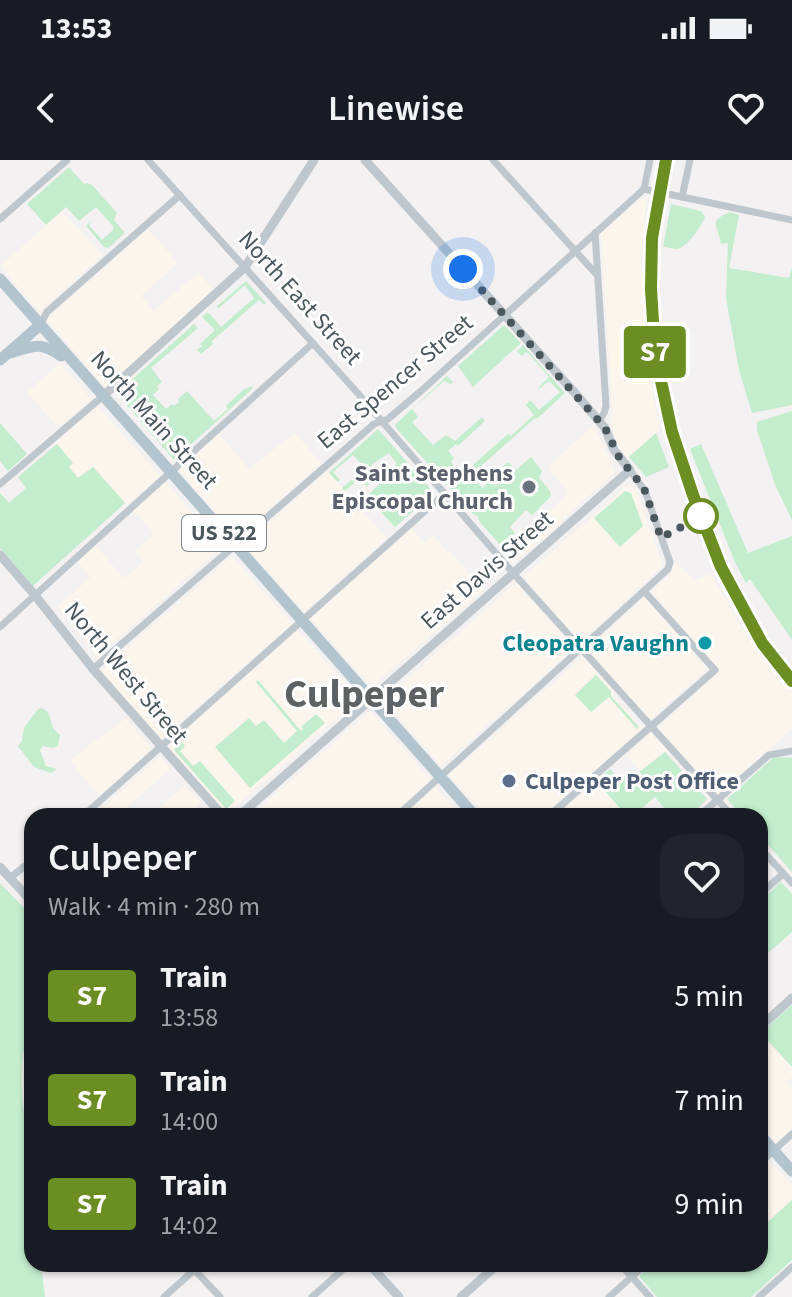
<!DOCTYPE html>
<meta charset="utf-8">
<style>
body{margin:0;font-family:"Source Sans 3",sans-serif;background:#20242c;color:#f1f3f6;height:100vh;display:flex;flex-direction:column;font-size:30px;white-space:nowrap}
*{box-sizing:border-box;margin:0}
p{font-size:26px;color:#9ea1a6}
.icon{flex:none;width:44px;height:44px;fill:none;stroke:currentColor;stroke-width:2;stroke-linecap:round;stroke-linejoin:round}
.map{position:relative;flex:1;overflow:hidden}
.panel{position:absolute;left:24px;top:648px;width:744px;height:464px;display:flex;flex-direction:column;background:#171b24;border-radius:24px;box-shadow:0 2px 6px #0004}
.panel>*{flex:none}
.badge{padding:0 16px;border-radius:6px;font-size:28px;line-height:52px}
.you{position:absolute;width:40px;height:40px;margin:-20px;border:6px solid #fff;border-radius:50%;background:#1a73e8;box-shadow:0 0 0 12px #1a73e833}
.map>.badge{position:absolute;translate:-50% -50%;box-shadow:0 0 0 4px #fff}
.round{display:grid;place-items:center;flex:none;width:84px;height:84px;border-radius:24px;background:#20242c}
.head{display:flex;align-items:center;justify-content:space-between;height:136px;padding:0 24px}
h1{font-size:38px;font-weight:600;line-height:60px}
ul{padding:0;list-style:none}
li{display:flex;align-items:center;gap:24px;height:104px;padding:0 24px}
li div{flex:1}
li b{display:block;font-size:30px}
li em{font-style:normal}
li .badge{min-width:88px;font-weight:700;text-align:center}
.status{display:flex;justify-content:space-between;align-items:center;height:56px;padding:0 40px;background:#171b24;direction:ltr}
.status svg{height:22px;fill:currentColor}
header{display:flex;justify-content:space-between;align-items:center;height:104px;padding:0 24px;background:#171b24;font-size:36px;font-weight:600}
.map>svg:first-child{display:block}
.commercial{fill:#fcf5ec}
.green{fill:#c3edcd}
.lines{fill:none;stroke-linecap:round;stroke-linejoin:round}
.minor{stroke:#bdc7cd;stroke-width:7}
.tertiary{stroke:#bdc7cd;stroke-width:9}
.primary{stroke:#b2c4ce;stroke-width:11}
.rail{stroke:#b3b7bb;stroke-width:3}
.line-casing{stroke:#fff;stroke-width:18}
.line{stroke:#6b8e23;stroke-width:12}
.walk{stroke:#4a575d;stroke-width:8;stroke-dasharray:0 14.4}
.worship-dot{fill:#6b7280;stroke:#fff;stroke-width:3}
.stop-dot{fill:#fff;stroke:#6b8e23;stroke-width:4}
.culture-dot{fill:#0f9aa8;stroke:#fff;stroke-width:3}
.service-dot{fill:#5c6f8a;stroke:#fff;stroke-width:3}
.labels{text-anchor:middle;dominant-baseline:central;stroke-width:6;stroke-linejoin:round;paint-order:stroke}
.shield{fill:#fff;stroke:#80898e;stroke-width:2}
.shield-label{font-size:22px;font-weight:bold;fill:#4a575d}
.street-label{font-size:24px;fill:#4a575d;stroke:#fff}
.worship-label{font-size:24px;font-weight:bold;fill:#5b616d;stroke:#fff;text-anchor:end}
.culture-label{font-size:24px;font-weight:bold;fill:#0d838f;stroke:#fff;text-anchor:end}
.service-label{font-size:24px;font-weight:bold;fill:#4e5e75;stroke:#fff;text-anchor:start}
.town-label{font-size:40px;font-weight:bold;fill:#5e6265;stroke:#fff}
</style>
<div class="status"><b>13:53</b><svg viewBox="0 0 49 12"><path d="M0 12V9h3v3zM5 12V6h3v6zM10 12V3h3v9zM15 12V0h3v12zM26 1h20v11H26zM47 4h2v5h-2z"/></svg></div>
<header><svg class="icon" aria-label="back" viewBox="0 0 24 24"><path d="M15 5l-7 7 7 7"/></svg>Linewise<svg class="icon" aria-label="heart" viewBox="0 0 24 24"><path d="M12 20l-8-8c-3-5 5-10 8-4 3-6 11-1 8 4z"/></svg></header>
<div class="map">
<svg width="792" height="1137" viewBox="0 0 792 1137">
<rect width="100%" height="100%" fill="#f3f1f1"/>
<g class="commercial">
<path d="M641 38H647L641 97 644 174 659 271 627 299 617 287 611 261 612 247 601 73Z"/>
<path d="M62 51 103 95 39 152 0 106Z"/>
<path d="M148 69 178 103 141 136 154 151 198 112 214 130 106 228 46 159Z"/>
<path d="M60 203 91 239 58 268 27 232Z"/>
<path d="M98 246 160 316 127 345 93 307 79 319 68 307 72 302 55 283Z"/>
<path d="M594 265 615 312 514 404 503 392 569 333 547 307Z"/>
<path d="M219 273 249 309 295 273 321 303 238 377 179 310Z"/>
<path d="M327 311 387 378 304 452 244 385Z"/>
<path d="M165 321 222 387 97 497 57 446 90 418 77 401 95 385 124 418 143 402 135 391 154 374 133 350Z"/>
<path d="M629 324 637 330 663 406 580 482 523 417Z"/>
<path d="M412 368 424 382 433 375 448 392 450 391 484 430 371 527 310 458Z"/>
<path d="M232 396 292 464 160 579 102 513 103 509Z"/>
<path d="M674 404 680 406 695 420 711 414 747 477 792 531V569L718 634 658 568 720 511 651 432 671 413Z"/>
<path d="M516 423 575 488 441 606 383 540Z"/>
<path d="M645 437 707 509 650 560 588 490Z"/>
<path d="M297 470 359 538 227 654 167 587Z"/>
<path d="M583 496 614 531 613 536 643 568 542 656H486L449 615Z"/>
<path d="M370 551 431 620 391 656H250Z"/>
<path d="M126 558 152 589 99 636 69 600Z"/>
<path d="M651 573 667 590 641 612 626 595Z"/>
<path d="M160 596 171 609 117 656H93Z"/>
<path d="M596 621 627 656H556Z"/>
<path d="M185 625 201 643 186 656H149Z"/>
<path d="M436 627 461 656H403Z"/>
<path d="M760 873 792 907V917L787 922 792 928V968L776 982 760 965Z"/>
<path d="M769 1000 792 1025V1040L760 1069V1008Z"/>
</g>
<g class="green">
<path d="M69 7 84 24 87 23 92 25 117 53 114 60 125 73 108 88 104 87 86 66 93 60 89 65 102 80 113 70V66L96 47 79 61 66 47 46 65 27 44Z"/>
<path d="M671 44 701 51 705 57C702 66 686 88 677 89 674 89 665 87 663 87Z"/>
<path d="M730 52 739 55 729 108 789 118 792 108V245L752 253 739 210 726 138 728 83 721 84C719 66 706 62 730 52Z"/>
<path d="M246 121 266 143 264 145 259 140 212 181 213 184 201 194 197 190 202 186 200 184 215 170 202 157 207 152 210 154 221 167 254 138 245 125 219 148 216 147Z"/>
<path d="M194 164 198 168 151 208 162 222 157 226 159 229 153 235 166 249 172 244 174 246 179 242 178 239 187 231 214 261 228 249 226 246 243 230 252 226V229L174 300 117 234 120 230Z"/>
<path d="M504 165 521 183 473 227 458 206Z"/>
<path d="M523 185 565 233 538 258 534 259 471 315 482 328 491 320 496 326 498 324 491 317 508 302 516 310 531 297 542 311 539 318 550 331 551 336 532 355 526 350 510 367 515 373 502 387 479 361 478 356 473 354 396 268 395 265 447 216 453 222 451 224 444 221 412 249 418 257 412 262 433 285 446 275 455 281 482 257 485 261 458 286 456 284 448 291 454 298 451 302 457 309 461 306 469 314 475 308 473 305 508 274 511 276 534 255 526 245 530 240 539 250 560 232 549 221 539 229 538 228 549 217 528 193 526 192 522 196 517 191Z"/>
<path d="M792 251V360L776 327 757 270V262Z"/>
<path d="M0 263 27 294 8 311 0 301Z"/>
<path d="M378 269 434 333 395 367 370 340 360 349 357 345 384 320 380 315 385 310 387 312 397 304 389 293 371 305 376 311 367 327 360 318 345 331 342 328 365 308 353 295 333 312 340 320 338 322 329 313Z"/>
<path d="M656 273 669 307 646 317 629 297Z"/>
<path d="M57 284 73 303 69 307 78 318 93 307 125 343 33 426 0 388V333L9 343 26 328 18 317Z"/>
<path d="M701 284 748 393 792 376V480L750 419 746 423 735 402 690 289Z"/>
<path d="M625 331 631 333 643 366 620 387 594 358Z"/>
<path d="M596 515 611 531V536L639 567 637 569 609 537 591 552 575 535Z"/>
<path d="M258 520 301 571 303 569 301 567 316 554 325 563 250 628 215 587 249 558 256 566 264 560 284 583 297 571 256 522Z"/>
<path d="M38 549 42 548 48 552 53 568 60 575 58 586 53 588 43 586 40 590 46 606 57 609 51 613 34 607 18 586 22 581 24 568Z"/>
<path d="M181 581 185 586 180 591 193 606 200 601 235 641 226 649 174 590Z"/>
<path d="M665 592 707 639 690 656H661L666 650 655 637 642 648 649 656H627L596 621 610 609 616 615 605 625 613 633 617 629 614 625 625 616 629 620Z"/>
<path d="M774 597 792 598V712L760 676V656H742L727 639Z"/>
<path d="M781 722 792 734V772L760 800V741Z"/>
<path d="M0 723 32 756V864C15 896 22 959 32 994V1104H41L45 1137H0Z"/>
<path d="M792 845V907L761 873Z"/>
<path d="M792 1040V1100L751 1137H657L639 1116 652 1104H760V1069Z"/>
</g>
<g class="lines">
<g class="minor">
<path d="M148 0 354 229 514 414 732 656"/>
<path d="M493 0 597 115"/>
<path d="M644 29 650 0"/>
<path d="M682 37 690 0"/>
<path d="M0 59 67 0"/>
<path d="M595 73 606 246 604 253 599 261"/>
<path d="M40 165 47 152 180 35"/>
<path d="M0 324 103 236"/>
<path d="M0 467 313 183"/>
<path d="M93 509 374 264 388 259 421 231 644 29 792 60"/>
<path d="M83 656 444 334"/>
<path d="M397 656 668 409 670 402 645 331 630 310"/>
<path d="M549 656 715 510 644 431"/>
<path d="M699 656 769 595 792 591"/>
<path d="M760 688 792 723"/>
<path d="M10 718 32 700"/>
<path d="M760 734 783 714"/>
<path d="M760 1003 792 974"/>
<path d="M189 1104 220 1137"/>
<path d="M620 1104 650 1137"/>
<path d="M164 1137 201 1104"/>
<path d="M312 1137 349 1104"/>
<path d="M609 1137 646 1104"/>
<path d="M759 1137 792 1107"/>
</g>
<g class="tertiary">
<path d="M103 236 245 107 314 0"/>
<path d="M0 395 34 434 93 509 223 656"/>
<path d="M239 656 630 310 614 290 605 268 574 232 365 0"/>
<path d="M0 707 32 742"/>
<path d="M760 867 792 838"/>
<path d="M369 1104 399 1137"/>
<path d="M461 1137 498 1104"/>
</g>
<g class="primary">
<path d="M0 119 475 656"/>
<path d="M7 194C32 187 39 180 61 196"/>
<path d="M0 200 40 165"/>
<path d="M760 975 792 1011"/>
</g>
<path class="rail" d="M666 0 652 78 651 129 655 193 672 272 693 335 721 407 762 483 792 521"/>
</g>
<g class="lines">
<g class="line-casing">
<path id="line" d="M666 0 652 78 651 129 655 193 672 272 693 335 721 407 762 483 792 521"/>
</g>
<use href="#line" class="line"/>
<path class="walk" d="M463 109 605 268 620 299 641 324 645 331 661 378 701 356"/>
</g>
<circle class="worship-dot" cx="529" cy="327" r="8"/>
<circle class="stop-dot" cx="701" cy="356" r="16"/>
<circle class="culture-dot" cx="705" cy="483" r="8"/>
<circle class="service-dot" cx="509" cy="621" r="8"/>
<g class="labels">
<rect class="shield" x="182" y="355" width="84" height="36" rx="6"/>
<g class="shield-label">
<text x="224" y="373">US 522</text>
</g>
<g class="street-label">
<text transform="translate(300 138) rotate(48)">North East Street</text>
<text transform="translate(395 222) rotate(-40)">East Spencer Street</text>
<text transform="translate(154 260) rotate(48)">North Main Street</text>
<text transform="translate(487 410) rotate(-41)">East Davis Street</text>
<text transform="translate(126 513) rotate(50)">North West Street</text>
</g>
<g class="worship-label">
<text x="513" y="313">Saint Stephens<tspan x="513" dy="28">Episcopal Church</tspan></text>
</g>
<g class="culture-label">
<text x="689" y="483">Cleopatra Vaughn</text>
</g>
<g class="service-label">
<text x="525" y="621">Culpeper Post Office</text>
</g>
<g class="town-label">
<text x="364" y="534">Culpeper</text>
</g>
</g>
</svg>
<div class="you" style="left:463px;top:109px"></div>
<b class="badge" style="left:655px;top:192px;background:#6b8e23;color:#fff">S7</b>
<section class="panel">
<div class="head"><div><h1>Culpeper</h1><p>Walk · 4 min · 280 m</p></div><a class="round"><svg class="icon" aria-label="heart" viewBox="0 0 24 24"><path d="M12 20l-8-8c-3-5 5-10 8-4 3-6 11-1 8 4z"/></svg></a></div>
<ul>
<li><span class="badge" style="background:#6b8e23;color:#fff">S7</span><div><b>Train</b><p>13:58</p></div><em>5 min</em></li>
<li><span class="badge" style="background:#6b8e23;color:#fff">S7</span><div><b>Train</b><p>14:00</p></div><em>7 min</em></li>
<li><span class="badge" style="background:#6b8e23;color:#fff">S7</span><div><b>Train</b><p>14:02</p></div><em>9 min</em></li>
</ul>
</section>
</div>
